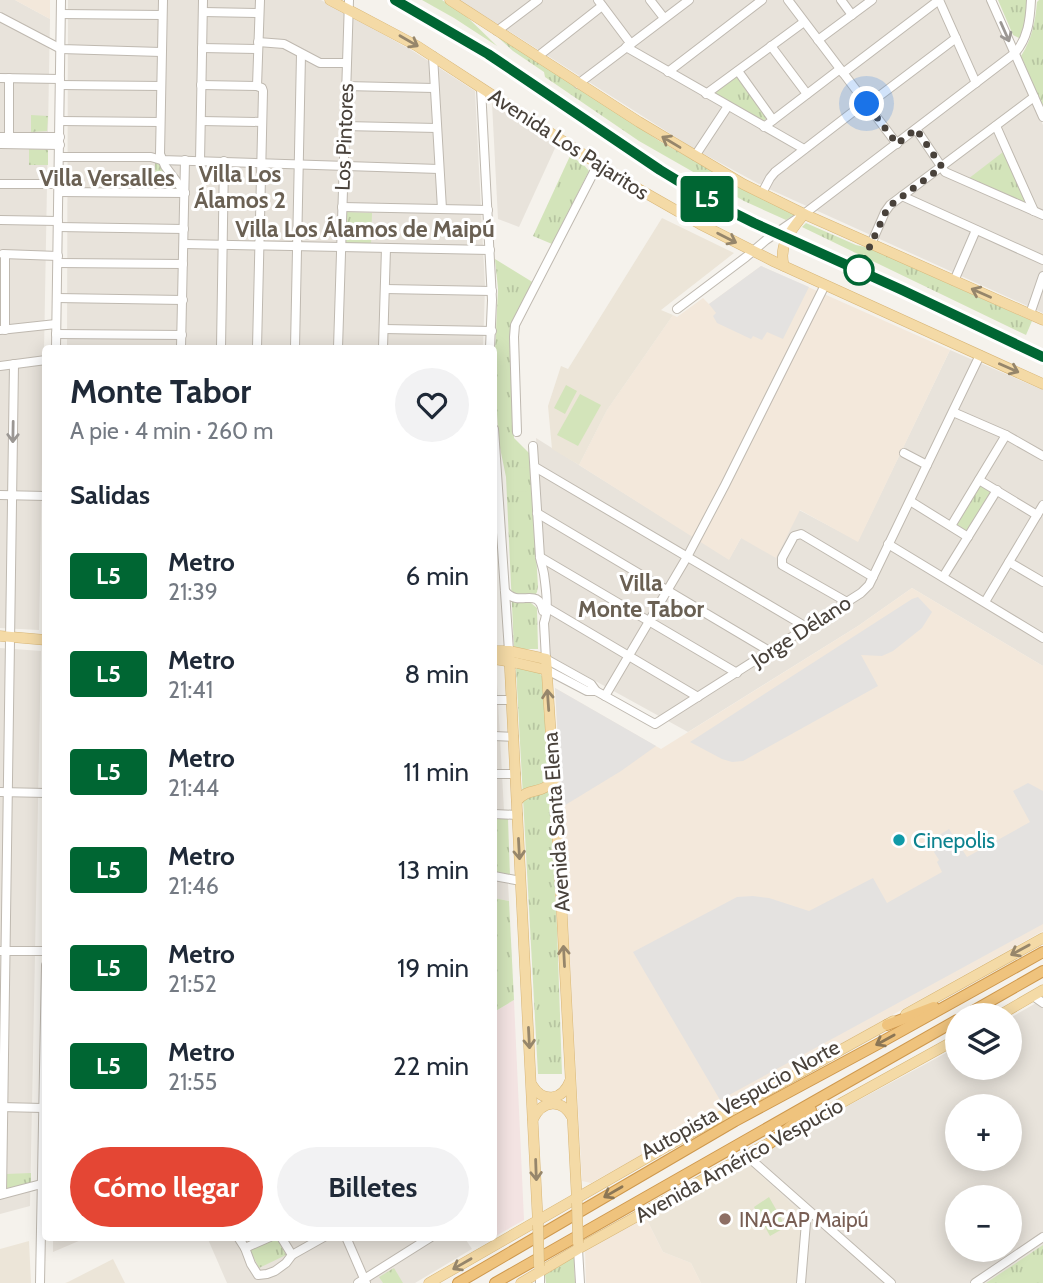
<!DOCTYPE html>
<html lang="es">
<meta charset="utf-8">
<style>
body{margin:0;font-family:Cabin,sans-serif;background:#f2f2f3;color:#1f2937;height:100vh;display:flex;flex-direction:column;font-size:26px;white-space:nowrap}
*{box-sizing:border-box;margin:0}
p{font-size:23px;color:#747a83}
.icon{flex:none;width:38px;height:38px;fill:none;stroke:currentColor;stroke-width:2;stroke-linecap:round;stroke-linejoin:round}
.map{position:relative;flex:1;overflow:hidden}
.details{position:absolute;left:42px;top:345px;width:455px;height:896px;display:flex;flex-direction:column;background:#fff;border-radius:7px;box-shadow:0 4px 18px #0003}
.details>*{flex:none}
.badge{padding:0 14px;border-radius:5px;font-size:24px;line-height:46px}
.fabs{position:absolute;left:945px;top:1003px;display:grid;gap:14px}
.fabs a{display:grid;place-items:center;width:77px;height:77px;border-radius:50%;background:#fff;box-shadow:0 4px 18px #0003;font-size:35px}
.you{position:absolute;width:35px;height:35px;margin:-18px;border:5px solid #fff;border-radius:50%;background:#1a73e8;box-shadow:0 0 0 10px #1a73e833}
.map>.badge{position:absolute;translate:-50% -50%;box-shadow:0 0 0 4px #fff}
h2{padding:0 28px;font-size:26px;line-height:63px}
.round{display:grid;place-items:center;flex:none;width:74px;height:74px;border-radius:37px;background:#f2f2f3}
.summary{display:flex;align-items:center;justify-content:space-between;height:119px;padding:0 28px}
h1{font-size:33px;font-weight:800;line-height:52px}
.button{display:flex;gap:14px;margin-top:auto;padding:14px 28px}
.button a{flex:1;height:80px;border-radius:42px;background:#e44634;color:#fff;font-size:28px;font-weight:800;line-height:80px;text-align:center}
.button a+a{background:#f2f2f3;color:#1f2937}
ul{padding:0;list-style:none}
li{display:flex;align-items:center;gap:21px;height:98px;padding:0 28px}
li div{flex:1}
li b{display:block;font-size:26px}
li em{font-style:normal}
li .badge{min-width:77px;font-weight:700;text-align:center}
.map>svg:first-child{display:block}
.residential{fill:#e8e3db;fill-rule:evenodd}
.commercial{fill:#f3e8db}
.education{fill:#ece5d8}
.medical{fill:#f3e3e2}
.grass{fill:url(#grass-tufts)}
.pitch{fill:#d3e4ba}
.parking{fill:#e4e2e0}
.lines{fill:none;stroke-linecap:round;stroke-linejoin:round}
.minor-casing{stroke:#bfb9b0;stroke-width:10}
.major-casing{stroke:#d8b677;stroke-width:11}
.highway-casing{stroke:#ce984d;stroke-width:12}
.minor{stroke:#fff;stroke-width:8}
.major{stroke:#f4daa6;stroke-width:10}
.highway{stroke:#efc37d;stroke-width:10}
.rail{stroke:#9a9a9a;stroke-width:2;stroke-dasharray:9 9;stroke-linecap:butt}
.major-bridge-casing{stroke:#d8b677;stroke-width:11;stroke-linecap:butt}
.major-bridge{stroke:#f4daa6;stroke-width:10}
.oneway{stroke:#9b9793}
.oneway2{stroke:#96866b}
.oneway3{stroke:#8b7655}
.line-casing{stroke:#fff;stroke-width:16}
.line{stroke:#063;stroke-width:10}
.walk{stroke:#49423b;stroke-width:7;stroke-dasharray:0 12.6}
.stop-dot{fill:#fff;stroke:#063;stroke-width:3.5}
.culture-dot{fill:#0f9aa8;stroke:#fff;stroke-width:2.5}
.education-dot{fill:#8d6e63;stroke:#fff;stroke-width:2.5}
.labels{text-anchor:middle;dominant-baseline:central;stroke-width:6;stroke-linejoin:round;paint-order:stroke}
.street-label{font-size:21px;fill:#49423b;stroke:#fff}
.culture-label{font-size:21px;fill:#0d838f;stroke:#fff;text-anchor:start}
.education-label{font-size:21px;fill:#785e54;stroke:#fff;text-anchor:start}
.neighbourhood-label{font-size:23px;font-weight:bold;fill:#6a6053;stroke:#fff}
</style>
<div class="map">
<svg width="1043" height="1283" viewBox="0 0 1043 1283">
<defs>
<pattern id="grass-tufts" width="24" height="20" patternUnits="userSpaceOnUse" patternTransform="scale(1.75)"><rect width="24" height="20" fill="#d3e4ba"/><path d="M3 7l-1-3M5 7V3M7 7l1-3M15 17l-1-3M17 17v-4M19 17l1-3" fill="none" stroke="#b7c5a1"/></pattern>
</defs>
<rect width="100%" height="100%" fill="#f5f2ec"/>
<g class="residential">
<path d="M0 0H15L50 19 39 630 0 628Z"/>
<path d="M68 0H321L413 51 475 91 485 287 483 348H67Z"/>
<path d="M457 0H987L1043 125V313L769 189V187L763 184H759L702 153 701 150 697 148 694 149 677 138 496 23Z"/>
<path d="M492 103 556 146 519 227 498 219Z"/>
<path d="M950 350 1043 390V666L912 588 858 626 688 732 550 656 536 438 729 559 741 538 799 510 858 541Z"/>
<path d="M0 648 41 651 30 1206 0 1214Z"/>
<path d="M494 665H496L509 901 494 898Z"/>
<path d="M1043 999V1283H796L803 1214 746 1161 957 1047V1068H1010V1018ZM957 1106H1010V1158H957ZM957 1197H1010V1250H957Z"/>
<path d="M53 1237H88L53 1252Z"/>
<path d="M207 1237H464L472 1249 415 1283H227Z"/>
</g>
<g class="commercial">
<path d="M15 0H50V19Z"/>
<path d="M761 266 950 350 858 542 800 510 776 558 741 538 729 560 579 465 607 410 673 315 677 317 703 298 709 304Z"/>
<path d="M912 588 1043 666V931L591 1183 582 1181 555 688 661 749 858 626Z"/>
<path d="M647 1216 648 1222 663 1252 691 1263 701 1283H586L585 1250Z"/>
</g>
<g class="education">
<path d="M662 218 734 253 661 310 673 315 607 410 579 465 552 449 548 406 561 366 568 369Z"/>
<path d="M746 1161 803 1214 796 1283H701L691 1263 663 1252 648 1222 646 1216Z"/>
<path d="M29 1241 31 1283H0V1249Z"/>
<path d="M113 1259 125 1283H65L68 1282Z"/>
</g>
<path class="medical" d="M514 1000 524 1220 494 1237V1012Z"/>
<g class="grass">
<path d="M422 0H442L464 14 497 46 454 18Z"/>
<path d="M998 0H1027C1027 13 1028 28 1019 38L1013 35Z"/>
<path d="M1039 0H1043V107L1021 56C1032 39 1035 23 1037 2Z"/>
<path d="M491 31 661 142 745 189 797 213 786 220 744 201 639 141 545 77 544 72 513 51Z"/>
<path d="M737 76 767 118 763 121 712 94Z"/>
<path d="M31 115 48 116 47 131 31 132Z"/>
<path d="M29 149 48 150V165H29Z"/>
<path d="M1003 152 1028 206 968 179Z"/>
<path d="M570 156 583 164 589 171 552 244 533 236Z"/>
<path d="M155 163H162L181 191 156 192Z"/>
<path d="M347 212 372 213 371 245 346 244Z"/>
<path d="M806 223 856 245 869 248 1032 321 1026 335 802 227Z"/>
<path d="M495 259 534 283 511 332 514 438 530 454 538 586 537 592 531 603 537 608 538 649H514L506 477 499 443 494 371 498 289Z"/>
<path d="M980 482 993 490 968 532 955 524Z"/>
<path d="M519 667 539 672 544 679 557 928 562 1074H538L516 669Z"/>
<path d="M494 819H508L510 877 494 874Z"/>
<path d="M494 898 509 901 514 1000 494 1012Z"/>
<path d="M31 1173V1183L7 1190 6 1174Z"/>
<path d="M275 1237H277L286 1255 259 1268 250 1250Z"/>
<path d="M1043 1245V1283H986Z"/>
<path d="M574 1257 575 1283H546L545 1275Z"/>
<path d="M394 1268 403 1283H383L379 1277Z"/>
</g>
<g class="pitch">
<path d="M566 385 577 391 565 414 554 408Z"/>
<path d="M580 394 601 405 578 446 557 435Z"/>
<path d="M527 467 528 491 514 492 513 468Z"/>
<path d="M494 832H503L504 864H494Z"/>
<path d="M769 1197 786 1227 770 1236 754 1207Z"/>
</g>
<g class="parking">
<path d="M761 266 809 287 783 339 767 332 762 340 753 336 751 339 717 323 713 316 716 313 709 304Z"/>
<path d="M918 597 932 612 922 628 893 651 882 656 861 655 878 686 743 761 732 762 722 759 690 742 912 599Z"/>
<path d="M555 688 656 746 621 771 562 807Z"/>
<path d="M1028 783 1043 791V924L720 1100 633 952 737 897 753 896 769 898 809 911 873 878 887 903 942 872 937 862 939 860 934 852 936 850 931 840 949 829 967 857 1030 822 1013 791Z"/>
</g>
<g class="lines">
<g class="minor-casing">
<g id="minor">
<path d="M163 0 160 154 165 166 185 193"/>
<path d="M598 0 631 44"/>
<path d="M650 0 664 18"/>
<path d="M788 0 897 144"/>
<path d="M841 0 852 15"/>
<path d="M939 0 976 83"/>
<path d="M991 0 1043 117"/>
<path d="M203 12 259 13"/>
<path d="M61 14 162 15"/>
<path d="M0 17 61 49 161 52"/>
<path d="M497 31 538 0"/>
<path d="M818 40 872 0"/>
<path d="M258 42 284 44 320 63H346"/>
<path d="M771 46 807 94"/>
<path d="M626 47 804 149"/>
<path d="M202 48 258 49"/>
<path d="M433 56 442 209"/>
<path d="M537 57 602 6"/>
<path d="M738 71 773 120"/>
<path d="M668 72 762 0"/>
<path d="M843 73 939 0"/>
<path d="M0 78 60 79"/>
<path d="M578 84 689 0"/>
<path d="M60 85 161 86"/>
<path d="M201 85 257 86"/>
<path d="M345 86 434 88"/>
<path d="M481 88 492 300 490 348"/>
<path d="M706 94 804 22"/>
<path d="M60 121 160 122"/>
<path d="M201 121 262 122"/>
<path d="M344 126 437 128"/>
<path d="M996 126 1034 211"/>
<path d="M764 127 840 69"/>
<path d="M916 129 945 172 1043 215"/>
<path d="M0 137H60"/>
<path d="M9 137V78"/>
<path d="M0 144 60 145"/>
<path d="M695 156 728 106"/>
<path d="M59 157H151L161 160 439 169"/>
<path d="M200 161 203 0"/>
<path d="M0 184H59"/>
<path d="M59 192 185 193"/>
<path d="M762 193 770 178 775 172 858 108 874 100 956 38"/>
<path d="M902 196 1043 260"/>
<path d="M342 207 488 210"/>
<path d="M0 220 58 221"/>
<path d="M58 227 184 229"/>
<path d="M184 244 490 250"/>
<path d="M871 244 885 212 890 205 1034 97"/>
<path d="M3 254 58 256"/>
<path d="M58 263 183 264"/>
<path d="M954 281 976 230"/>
<path d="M385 289 492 291"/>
<path d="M57 298 183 300"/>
<path d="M677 309 746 257 766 240 804 214 1015 53C1028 38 1030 20 1031 0"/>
<path d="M1030 314 1043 276"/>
<path d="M384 329 492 331"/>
<path d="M0 330 56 324"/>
<path d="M5 330V255"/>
<path d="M56 334 182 335"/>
<path d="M56 348 61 0"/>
<path d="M181 348 185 160"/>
<path d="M221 348 224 161"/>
<path d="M257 348 263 91 262 88 257 86 260 0"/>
<path d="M295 348 301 54"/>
<path d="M338 348 349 0"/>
<path d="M383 348 386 248"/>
<path d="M0 366 46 360"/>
<path d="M953 412 1006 435 1043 456"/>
<path d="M494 429 509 651"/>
<path d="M517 432 514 337 515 325 598 164"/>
<path d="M533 446 540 557C541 563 543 568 544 574 546 589 549 609 544 623L546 659 591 684 596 691"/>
<path d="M904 453 927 465"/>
<path d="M535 467 808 628"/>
<path d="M979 480 1037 515"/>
<path d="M0 495 46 496"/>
<path d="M910 501 968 537"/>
<path d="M537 513 771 652"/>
<path d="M951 526 1006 435"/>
<path d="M888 544 1043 638"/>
<path d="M540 557 737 673"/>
<path d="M1009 562 1043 582"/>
<path d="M943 577 997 490"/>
<path d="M505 591C519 609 538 585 543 611"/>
<path d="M847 602 782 565V558L794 536 801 534 873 577"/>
<path d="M985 602 1043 505"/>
<path d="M546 607 698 697"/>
<path d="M547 670 587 691H596L655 724 861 593 869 585 980 355"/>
<path d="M605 696 687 557 725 485 825 285"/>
<path d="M494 700H512"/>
<path d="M494 736 514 737"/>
<path d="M494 774H516"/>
<path d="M0 792 46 793"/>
<path d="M494 814 518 815"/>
<path d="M494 876 521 881"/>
<path d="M0 951H46"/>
<path d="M1033 996 1043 1003"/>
<path d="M1 1107 43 1108"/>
<path d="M746 1155 891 1283"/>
<path d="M2 1194 14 364"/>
<path d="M0 1195 45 1183"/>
<path d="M238 1237 245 1248"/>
<path d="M270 1237 245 1248 251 1264 258 1275 267 1274 275 1271 286 1263 292 1255 324 1237"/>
<path d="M281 1237 292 1255"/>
<path d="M346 1237 366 1283"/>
<path d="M578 1249 580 1283"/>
<path d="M540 1272V1283"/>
<path d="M40 1283 46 965"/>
<path d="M358 1283 431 1237"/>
<path d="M801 1283 807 1210"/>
<path d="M975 1283 1043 1237"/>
</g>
</g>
<g class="major-casing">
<g id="major">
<path d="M330 0 417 46 621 179 700 224 775 262 1043 384"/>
<path d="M450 0 639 122 743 184 804 214 1043 320"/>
<path d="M784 266C778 245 791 230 804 214"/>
<path d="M0 636 46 640"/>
<path d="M494 651H509L546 659 560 878 577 1202"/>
<path d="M509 651 538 1225"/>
<path d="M494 659 517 663 547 670"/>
<path d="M517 801C529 786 543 796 553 779"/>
<path d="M906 1014 1043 938"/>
<path d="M1000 1015 1043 990"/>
<path d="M532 1085C543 1103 562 1101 570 1081"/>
<path d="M533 1119C542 1100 562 1098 572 1117"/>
<path d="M789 1132 957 1039"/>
<path d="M429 1283 664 1148 893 1021"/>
<path d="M521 1283 578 1249 776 1139"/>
</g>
</g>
<g class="highway-casing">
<g id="highway">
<path d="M966 1015 1043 971"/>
<path d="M887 1025 934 1007"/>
<path d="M770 1143 811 1110"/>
<path d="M458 1283 735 1121 876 1045 1043 952"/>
<path d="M495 1283 957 1020"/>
</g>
</g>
<use href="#minor" class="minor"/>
<use href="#major" class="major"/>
<use href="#highway" class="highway"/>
<path class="rail" d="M395 0 487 54 660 171 716 204 1043 357"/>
<g class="major-bridge-casing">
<g id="major-bridge">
<path d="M577 1203 578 1243"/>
<path d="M538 1225 539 1266"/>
</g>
</g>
<use href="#major-bridge" class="major-bridge"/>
</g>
<defs><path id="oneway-shaft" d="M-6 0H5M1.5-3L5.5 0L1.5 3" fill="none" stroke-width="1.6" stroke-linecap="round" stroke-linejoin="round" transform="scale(1.75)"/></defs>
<g class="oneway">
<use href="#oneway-shaft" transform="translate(1005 32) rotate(66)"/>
<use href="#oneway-shaft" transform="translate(13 432) rotate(91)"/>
</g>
<g class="oneway2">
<use href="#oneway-shaft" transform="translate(409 41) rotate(30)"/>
<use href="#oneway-shaft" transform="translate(671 142) rotate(-149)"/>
<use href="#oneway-shaft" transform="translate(727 238) rotate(27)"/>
<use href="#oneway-shaft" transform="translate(981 293) rotate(-156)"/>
<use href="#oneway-shaft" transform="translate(1009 368) rotate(24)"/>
<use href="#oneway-shaft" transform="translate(548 700) rotate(-94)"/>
<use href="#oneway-shaft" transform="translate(519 849) rotate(87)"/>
<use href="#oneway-shaft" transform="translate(1020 950) rotate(151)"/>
<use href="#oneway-shaft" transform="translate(564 956) rotate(-93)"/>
<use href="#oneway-shaft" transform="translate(529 1038) rotate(87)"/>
<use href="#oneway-shaft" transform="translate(536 1170) rotate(88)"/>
<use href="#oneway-shaft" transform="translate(462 1264) rotate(150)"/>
</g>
<g class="oneway3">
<use href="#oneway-shaft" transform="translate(885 1040) rotate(151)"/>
<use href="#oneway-shaft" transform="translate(613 1192) rotate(150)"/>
</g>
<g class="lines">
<g class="line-casing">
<path id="line" d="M395 0 488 54 660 170 716 204 754 223 902 290 1043 357"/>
</g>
<use href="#line" class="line"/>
<path class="walk" d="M859 270 888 207 942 167 916 129 897 144 867 104"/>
</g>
<circle class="stop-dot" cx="859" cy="270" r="14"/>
<circle class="culture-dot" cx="899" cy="840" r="7"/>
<circle class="education-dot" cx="725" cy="1219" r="7"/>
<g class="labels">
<g class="street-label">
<text transform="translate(344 137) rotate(-88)">Los Pintores</text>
<text transform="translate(569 144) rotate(33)">Avenida Los Pajaritos</text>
<text transform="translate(801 631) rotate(-33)">Jorge Délano</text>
<text transform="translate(556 822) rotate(-94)">Avenida Santa Elena</text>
<text transform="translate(740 1099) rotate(-29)">Autopista Vespucio Norte</text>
<text transform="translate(739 1160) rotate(-29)">Avenida Américo Vespucio</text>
</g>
<g class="culture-label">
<text x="913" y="840">Cinepolis</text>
</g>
<g class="education-label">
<text x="739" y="1219">INACAP Maipú</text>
</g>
<g class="neighbourhood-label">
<text x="240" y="174">Villa Los<tspan x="240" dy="26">Álamos 2</tspan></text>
<text x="107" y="178">Villa Versalles</text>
<text x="365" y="229">Villa Los Álamos de Maipú</text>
<text x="641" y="583">Villa<tspan x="641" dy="26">Monte Tabor</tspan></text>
</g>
</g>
</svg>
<div class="fabs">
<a><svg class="icon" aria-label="layers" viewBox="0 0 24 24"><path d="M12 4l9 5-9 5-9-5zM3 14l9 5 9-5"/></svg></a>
<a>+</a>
<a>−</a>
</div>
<div class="you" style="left:867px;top:104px"></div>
<b class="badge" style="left:707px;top:199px;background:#063;color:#fff">L5</b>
<section class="details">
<div class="summary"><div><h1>Monte Tabor</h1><p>A pie · 4 min · 260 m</p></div><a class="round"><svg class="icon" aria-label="heart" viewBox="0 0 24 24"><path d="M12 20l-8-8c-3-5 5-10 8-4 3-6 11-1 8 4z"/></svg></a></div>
<h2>Salidas</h2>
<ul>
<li><span class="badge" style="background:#063;color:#fff">L5</span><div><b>Metro</b><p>21:39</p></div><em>6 min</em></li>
<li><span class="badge" style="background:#063;color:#fff">L5</span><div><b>Metro</b><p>21:41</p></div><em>8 min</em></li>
<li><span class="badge" style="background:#063;color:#fff">L5</span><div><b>Metro</b><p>21:44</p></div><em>11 min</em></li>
<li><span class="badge" style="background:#063;color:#fff">L5</span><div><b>Metro</b><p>21:46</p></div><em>13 min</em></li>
<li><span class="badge" style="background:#063;color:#fff">L5</span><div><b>Metro</b><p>21:52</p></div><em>19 min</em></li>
<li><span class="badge" style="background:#063;color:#fff">L5</span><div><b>Metro</b><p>21:55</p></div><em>22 min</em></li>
</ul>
<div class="button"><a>Cómo llegar</a><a>Billetes</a></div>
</section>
</div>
